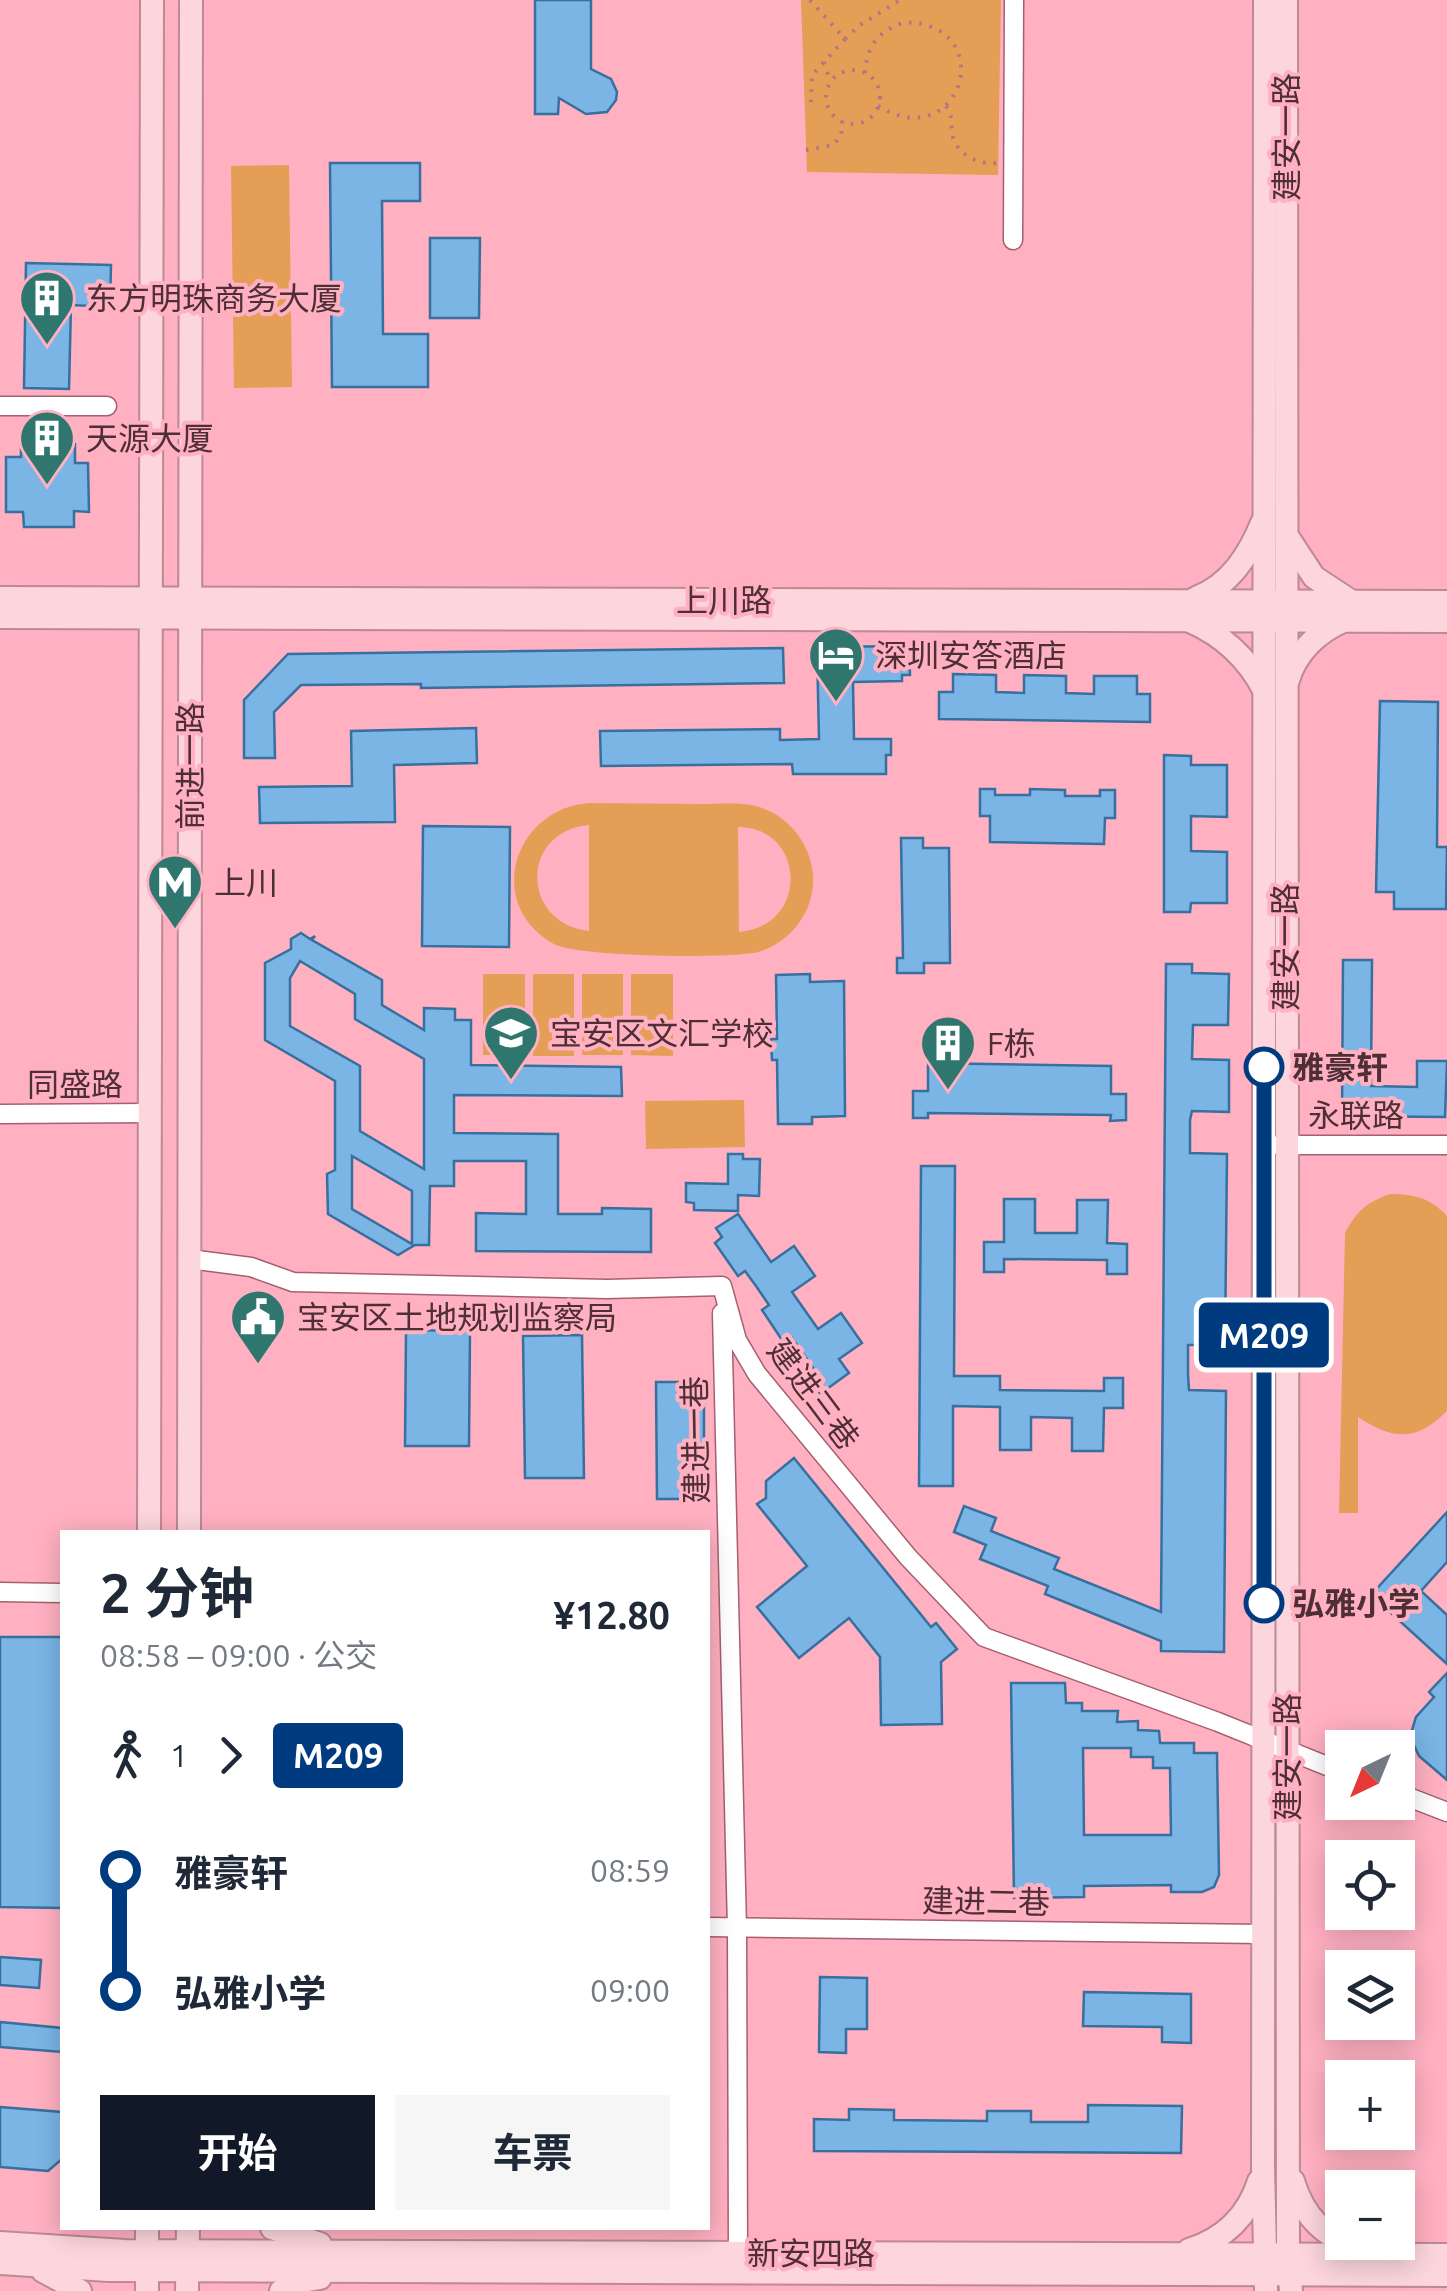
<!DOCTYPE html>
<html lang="zh">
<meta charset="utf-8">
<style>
body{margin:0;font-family:Ubuntu,"Noto Sans SC",sans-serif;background:#f6f6f7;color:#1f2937;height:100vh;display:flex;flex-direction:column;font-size:38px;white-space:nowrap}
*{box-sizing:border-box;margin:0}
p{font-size:32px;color:#747a83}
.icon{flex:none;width:55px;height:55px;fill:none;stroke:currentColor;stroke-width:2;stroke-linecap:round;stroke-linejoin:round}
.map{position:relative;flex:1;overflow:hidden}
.panel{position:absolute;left:60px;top:1530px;width:650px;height:700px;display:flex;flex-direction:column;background:#fff;border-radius:0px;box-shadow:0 5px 25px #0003}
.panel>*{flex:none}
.badge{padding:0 20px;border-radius:8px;font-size:35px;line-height:65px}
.needle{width:65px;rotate:223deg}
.fabs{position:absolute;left:1325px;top:1730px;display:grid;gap:20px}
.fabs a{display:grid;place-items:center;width:90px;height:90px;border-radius:0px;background:#fff;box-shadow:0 5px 25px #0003;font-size:50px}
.map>.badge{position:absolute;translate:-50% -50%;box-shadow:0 0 0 5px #fff}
.legs{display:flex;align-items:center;gap:15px;height:110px;padding:0 40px;font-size:32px}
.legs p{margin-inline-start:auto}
.summary{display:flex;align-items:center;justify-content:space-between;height:170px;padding:0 40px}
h1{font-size:55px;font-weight:700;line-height:75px}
.cta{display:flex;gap:20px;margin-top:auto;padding:20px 40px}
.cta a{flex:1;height:115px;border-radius:0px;background:#111827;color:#fff;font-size:40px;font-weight:700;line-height:115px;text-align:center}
.cta a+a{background:#f6f6f7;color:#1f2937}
ul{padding:0 40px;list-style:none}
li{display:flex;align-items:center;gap:35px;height:120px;font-size:38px}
li i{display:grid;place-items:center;width:15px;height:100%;margin:0 12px;background:currentColor}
li i::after{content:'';width:25px;height:25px;margin:-12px;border:8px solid;border-radius:50%;background:#fff}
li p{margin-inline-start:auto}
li:first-child i{background:linear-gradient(#0000 50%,currentColor 0)}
li:last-child i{background:linear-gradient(currentColor 50%,#0000 0)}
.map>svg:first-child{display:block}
.green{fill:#e59e55;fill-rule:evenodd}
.building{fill:#7ab5e6;stroke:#37709e;stroke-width:2.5;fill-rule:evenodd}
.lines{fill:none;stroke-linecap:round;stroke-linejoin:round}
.minor-casing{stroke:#a65f70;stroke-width:21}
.major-casing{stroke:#be8994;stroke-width:26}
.path{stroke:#b07683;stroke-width:4;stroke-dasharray:2.5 8;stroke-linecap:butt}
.minor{stroke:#fff;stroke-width:18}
.major{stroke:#fcd5dd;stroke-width:22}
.line-1-casing{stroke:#fff;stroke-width:22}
.line-1{stroke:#003b80;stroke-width:15}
.stop-1-dot{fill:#fff;stroke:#003b80;stroke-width:5}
.labels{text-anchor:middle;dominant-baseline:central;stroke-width:8;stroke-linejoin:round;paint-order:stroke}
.street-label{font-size:32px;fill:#4f2f36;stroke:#ffb0c1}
.poi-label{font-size:32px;fill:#4f2f36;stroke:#ffb0c1;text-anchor:start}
.stop-label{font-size:32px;font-weight:bold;fill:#4f2f36;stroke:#ffb0c1;text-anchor:start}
</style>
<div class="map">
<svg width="1447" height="2291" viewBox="0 0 1447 2291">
<rect width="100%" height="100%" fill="#ffb0c1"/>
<g class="green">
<path d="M801 0H1001L998 175 807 172Z"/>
<path d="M289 165 292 387 234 388 231 166Z"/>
<path d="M588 803C627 803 665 804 703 804 720 804 739 802 756 806 781 813 801 832 809 856 816 875 814 897 804 915 794 933 778 946 758 952 730 959 577 957 554 944 484 905 513 810 588 803ZM589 825V931C520 923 520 831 589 825ZM738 827C806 827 810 926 739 932Z"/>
<rect x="483" y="974" width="42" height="81"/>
<rect x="533" y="974" width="41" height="82"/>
<rect x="582" y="974" width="41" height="81"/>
<path d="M631 974H673V1056L631 1055Z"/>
<path d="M744 1100 745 1147 646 1149 645 1101Z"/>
<path d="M1390 1194C1414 1194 1431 1198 1447 1216V1411C1416 1442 1393 1440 1358 1417V1513H1339L1345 1233C1357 1211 1367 1202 1390 1194Z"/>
</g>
<g class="building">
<path d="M535 0H591V69L611 79 617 92 616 100 607 112 586 114 559 98 558 114H535Z"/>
<path d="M330 163H420V201H382L383 334H428V387H332Z"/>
<path d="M430 238H480L479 318H430Z"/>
<path d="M26 263 111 265 110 307 71 305 69 389 24 388Z"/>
<path d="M21 444H75V463H88L89 512 74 511V527H24L23 512H6V457H21Z"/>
<path d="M909 646 910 675H902V681L853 682 854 739H891V755H886V774H793L792 764 601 766 600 731 780 729V740L819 739 817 647Z"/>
<path d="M783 648 784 683 421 688V684L301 685 274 712 275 758H244V700L288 654Z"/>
<path d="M953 674 996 675V692L1024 693V675L1066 676V693L1094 694V676H1137V694H1150V722L939 719V692H953Z"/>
<path d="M1380 701 1438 702 1437 847H1447L1446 909H1394V892H1376Z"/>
<path d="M476 728 477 763 394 765 395 822 260 823 259 787 352 786 351 731Z"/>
<path d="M1164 755 1191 756V765H1227V817L1191 816V851L1227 852V903H1191L1190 912H1164Z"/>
<path d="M980 789H995V795H1030V789L1065 790V796H1100V790H1115V818H1105L1104 844 990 842V816H980Z"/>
<path d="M423 826 510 827 509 947 422 946Z"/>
<path d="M901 838H923V848H949L950 963H924V973H897V958H903Z"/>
<path d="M301 933 310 939 315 936 312 940 382 980V1005L424 1030V1008L455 1009V1020H471V1065L621 1067 622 1096 454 1095V1133L558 1134V1214H602V1208L651 1209V1252L476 1251V1213L526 1214V1161H454V1186H430L429 1245H415L398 1255 328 1214 327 1174 335 1170V1081L265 1040V963L291 949V939ZM300 961 355 994V1019L424 1059V1169L360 1131V1066L290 1026V978ZM352 1156 412 1191V1244L352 1209Z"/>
<path d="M1343 960H1372L1371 1086 1417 1087V1061H1447L1445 1117 1342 1116Z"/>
<path d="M1166 964H1192V973L1229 974 1228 1025H1193L1192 1059 1229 1060V1112L1192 1111 1190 1120V1153L1227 1154 1225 1345H1188V1374L1189 1390 1226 1391 1224 1652 1161 1651V1641L1045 1594 1048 1586 980 1559 986 1545 954 1532 964 1506 996 1518 991 1531 1059 1558 1054 1569 1161 1612Z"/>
<path d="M810 974V982L844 981 845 1116 812 1117V1124H778L777 1060H772L771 1039H777L776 975Z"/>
<path d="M928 1063 1111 1066V1094H1126V1120L1110 1121 1111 1115 928 1113V1118H913V1091H928Z"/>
<path d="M728 1154H743V1159H760L759 1196 738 1195V1211L694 1210V1203L686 1202V1183L728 1184Z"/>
<path d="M921 1166H955L954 1376H1000V1390L1104 1391V1378H1123V1408H1104L1103 1451H1072V1418L1031 1417V1450H1000V1407L953 1406V1486H919Z"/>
<path d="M1004 1199H1035V1233H1077V1200H1108L1107 1243 1127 1244V1274H1107V1260L1004 1259V1272H984V1242H1004Z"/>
<path d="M738 1214 771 1262 794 1246 815 1276 792 1292 818 1329 841 1313 862 1343 839 1359 849 1373 820 1394 808 1377 816 1372 792 1338 784 1343 762 1310 769 1305 756 1286 745 1271 738 1276 715 1243 722 1237 716 1228Z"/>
<path d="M406 1330 470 1331 469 1446H405Z"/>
<path d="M582 1335 584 1478H525L523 1336Z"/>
<path d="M656 1382H704V1499H657Z"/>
<path d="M794 1458 931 1627 936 1623 957 1649 941 1662 942 1724 881 1725 880 1657 849 1618 799 1658 757 1607 807 1566 757 1504 766 1498V1481Z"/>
<path d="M1447 1512V1562L1421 1591 1447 1615V1664L1371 1595Z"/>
<path d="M0 1637H62V1908L0 1907Z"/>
<path d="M1447 1673V1780L1419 1756 1410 1737 1416 1717 1434 1697 1429 1692Z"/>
<path d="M1011 1683H1065L1066 1703H1082V1711H1118L1117 1722 1138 1721V1730L1159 1731 1160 1743H1194V1753H1217L1219 1875 1214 1887 1202 1892H1171V1885L1084 1886V1897L1014 1898ZM1083 1748H1131V1757H1153V1768H1170L1171 1835H1084Z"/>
<path d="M0 1957 41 1960 39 1988 0 1985Z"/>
<path d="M820 1977 867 1978V2029H846V2053L819 2052Z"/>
<path d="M1084 1992 1191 1994V2043L1162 2042V2027L1083 2026Z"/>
<path d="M0 2022 62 2028V2052L0 2047Z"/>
<path d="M1088 2105 1182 2106 1181 2153 814 2151V2119L849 2120V2109L894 2110V2120L987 2121V2111H1031V2122H1088Z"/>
<path d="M0 2107 62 2112V2159L48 2171 0 2167Z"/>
</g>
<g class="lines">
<g class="minor-casing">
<g id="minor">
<path d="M1013 240 1014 0"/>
<path d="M0 406H107"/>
<path d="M0 1114 150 1113"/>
<path d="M1278 1145H1447"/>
<path d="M189 1259 251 1267 293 1282 607 1289 722 1286 737 1340 757 1374 908 1557 984 1637 1218 1722 1342 1772"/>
<path d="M722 1313 737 1928 738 2253"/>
<path d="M0 1592 62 1593"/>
<path d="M1398 1793 1447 1812"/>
<path d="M708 1927 1263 1934"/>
</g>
</g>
<g class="major-casing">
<g id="major">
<path d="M1265 0 1263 2168 1266 2291"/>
<path d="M1286 0 1288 2255 1291 2291"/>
<path d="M1289 539 1314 577 1349 600"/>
<path d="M0 598 1447 602"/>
<path d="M1196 598C1230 585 1249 555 1262 523"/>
<path d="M0 617 1447 621"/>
<path d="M1190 621C1222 635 1248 659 1264 690"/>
<path d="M1288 680C1296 653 1317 632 1343 621"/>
<path d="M149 1532 152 0"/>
<path d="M189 1532 191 0"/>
<path d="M1293 2181C1304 2218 1325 2237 1361 2250"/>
<path d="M272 2228 320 2244"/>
<path d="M0 2243 125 2251 1447 2255"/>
<path d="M1189 2250C1224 2239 1248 2216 1259 2181"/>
<path d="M0 2263 108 2270 1447 2275"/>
<path d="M43 2271 80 2291"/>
<path d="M147 2291V2228"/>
<path d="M187 2291 188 2228"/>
<path d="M281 2291 301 2281 320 2278"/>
</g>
</g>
<g class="path">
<path d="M810 0 845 39 812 75 811 102"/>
<path d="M845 39 860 25 900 0"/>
<path d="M824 62 830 81"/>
<circle cx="853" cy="97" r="27"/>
<path d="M865 73C866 54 873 37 891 28 903 21 916 21 929 26 994 49 952 152 878 106"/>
<path d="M946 106C954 117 950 124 953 137 958 156 980 165 998 163"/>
<path d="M806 150 833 145 841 136 843 122"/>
</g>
<use href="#minor" class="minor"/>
<use href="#major" class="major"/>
</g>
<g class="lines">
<g class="line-1-casing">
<path id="line-1" d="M1264 1603V1067"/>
</g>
<use href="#line-1" class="line-1"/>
</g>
<defs>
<g id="building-pin" transform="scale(2.875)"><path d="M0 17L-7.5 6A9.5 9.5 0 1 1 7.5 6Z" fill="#2f766e" stroke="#ffb0c1"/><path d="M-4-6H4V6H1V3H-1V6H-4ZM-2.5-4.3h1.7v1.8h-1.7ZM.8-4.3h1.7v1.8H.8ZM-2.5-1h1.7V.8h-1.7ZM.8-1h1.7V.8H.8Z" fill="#fff"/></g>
<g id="hotel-pin" transform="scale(2.875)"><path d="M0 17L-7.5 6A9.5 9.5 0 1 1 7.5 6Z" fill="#2f766e" stroke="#ffb0c1"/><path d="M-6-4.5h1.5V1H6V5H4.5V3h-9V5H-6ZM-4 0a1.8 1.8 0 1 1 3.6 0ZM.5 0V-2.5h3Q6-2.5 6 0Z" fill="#fff"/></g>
<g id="metro-pin" transform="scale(2.875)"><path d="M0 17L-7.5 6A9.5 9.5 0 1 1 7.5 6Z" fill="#2f766e" stroke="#ffb0c1"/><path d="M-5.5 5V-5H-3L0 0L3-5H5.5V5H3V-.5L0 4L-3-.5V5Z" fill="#fff"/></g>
<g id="school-pin" transform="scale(2.875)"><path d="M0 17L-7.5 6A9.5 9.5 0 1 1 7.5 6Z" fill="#2f766e" stroke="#ffb0c1"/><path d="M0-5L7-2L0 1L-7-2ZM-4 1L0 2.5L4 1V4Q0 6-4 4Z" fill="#fff"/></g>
<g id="civic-pin" transform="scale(2.875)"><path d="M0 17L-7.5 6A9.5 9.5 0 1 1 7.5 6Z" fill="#2f766e" stroke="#ffb0c1"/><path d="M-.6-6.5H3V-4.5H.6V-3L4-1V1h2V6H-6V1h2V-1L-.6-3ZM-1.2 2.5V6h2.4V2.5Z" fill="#fff"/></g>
</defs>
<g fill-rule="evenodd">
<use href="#building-pin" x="47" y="298"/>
<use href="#building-pin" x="47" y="438"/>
<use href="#hotel-pin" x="836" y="655"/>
<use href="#metro-pin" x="175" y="882"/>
<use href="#school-pin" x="511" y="1033"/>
<use href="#building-pin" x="948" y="1043"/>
<use href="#civic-pin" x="258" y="1317"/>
</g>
<g class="stop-1-dot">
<circle cx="1264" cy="1067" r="18"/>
<circle cx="1264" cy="1603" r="18"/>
</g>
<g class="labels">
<g class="street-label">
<text transform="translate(1286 137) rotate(-90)">建安一路</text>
<text x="724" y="600">上川路</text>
<text transform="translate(190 766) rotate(-90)">前进一路</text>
<text transform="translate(1285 947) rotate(-90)">建安一路</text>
<text x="75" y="1084">同盛路</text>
<text x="1356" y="1115">永联路</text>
<text transform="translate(814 1394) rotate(53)">建进三巷</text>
<text transform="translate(695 1440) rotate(-91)">建进一巷</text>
<text transform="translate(1287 1757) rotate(-90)">建安一路</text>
<text transform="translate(986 1901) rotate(1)">建进二巷</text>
<text x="811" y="2253">新安四路</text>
</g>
<g class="poi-label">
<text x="86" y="298">东方明珠商务大厦</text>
<text x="86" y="438">天源大厦</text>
<text x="875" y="655">深圳安答酒店</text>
<text x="214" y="882">上川</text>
<text x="550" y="1033">宝安区文汇学校</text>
<text x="987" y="1043">F栋</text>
<text x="297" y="1317">宝安区土地规划监察局</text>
</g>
<g class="stop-label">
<text x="1292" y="1067">雅豪轩</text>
<text x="1292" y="1603">弘雅小学</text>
</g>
</g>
</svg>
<div class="fabs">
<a><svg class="needle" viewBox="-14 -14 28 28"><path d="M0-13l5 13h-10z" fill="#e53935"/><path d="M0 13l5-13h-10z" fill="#747a83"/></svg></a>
<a><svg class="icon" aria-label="locate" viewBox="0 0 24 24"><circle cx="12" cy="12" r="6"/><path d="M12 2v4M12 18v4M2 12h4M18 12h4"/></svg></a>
<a><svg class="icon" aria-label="layers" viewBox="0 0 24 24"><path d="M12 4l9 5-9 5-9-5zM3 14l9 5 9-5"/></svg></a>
<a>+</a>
<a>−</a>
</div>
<b class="badge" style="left:1264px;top:1335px;background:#003b80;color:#fff">M209</b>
<section class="panel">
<div class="summary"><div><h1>2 分钟</h1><p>08:58 – 09:00 · 公交</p></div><b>¥12.80</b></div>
<div class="legs"><svg class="icon" aria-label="walk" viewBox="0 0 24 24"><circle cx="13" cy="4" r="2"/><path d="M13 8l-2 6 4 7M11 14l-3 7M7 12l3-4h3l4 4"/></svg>1<svg class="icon" aria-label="forward" viewBox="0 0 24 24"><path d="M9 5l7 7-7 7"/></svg><b class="badge" style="background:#003b80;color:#fff">M209</b></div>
<ul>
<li><i style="color:#003b80"></i><b>雅豪轩</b><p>08:59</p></li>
<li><i style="color:#003b80"></i><b>弘雅小学</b><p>09:00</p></li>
</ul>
<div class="cta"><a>开始</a><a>车票</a></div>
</section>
</div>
